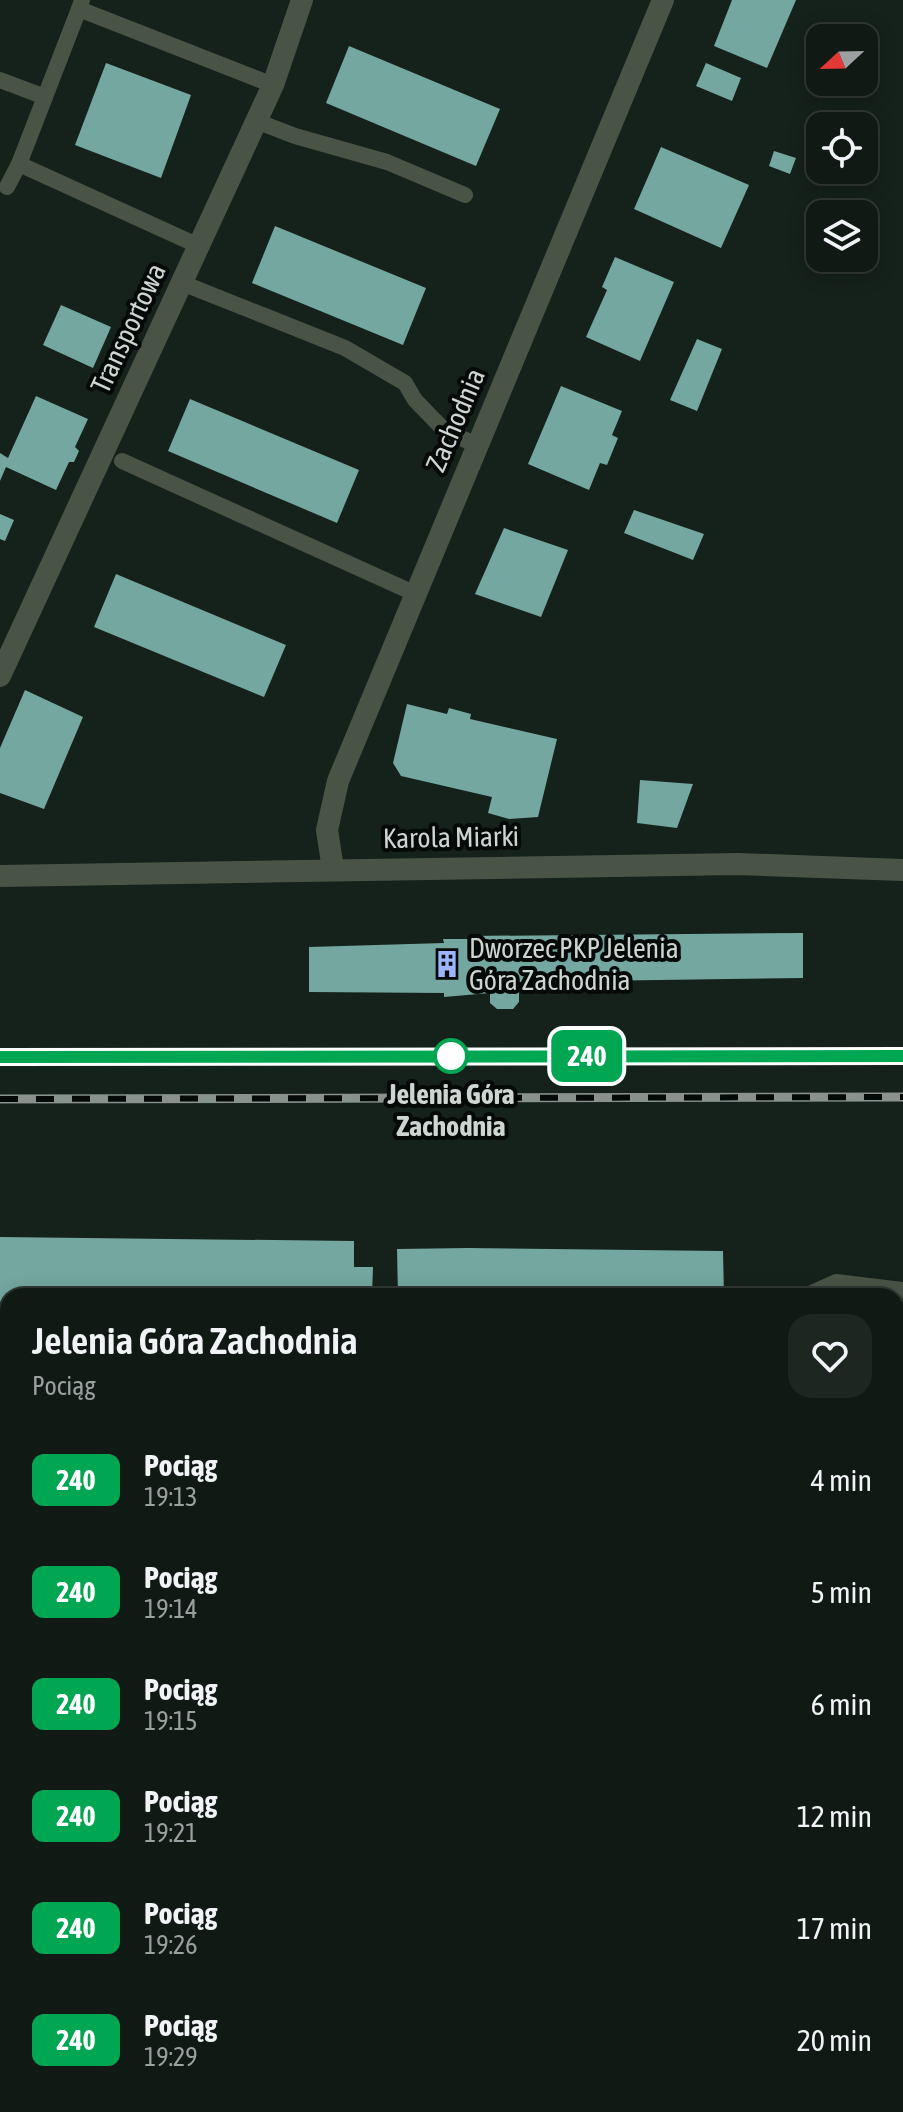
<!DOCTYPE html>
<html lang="pl">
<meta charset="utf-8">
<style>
body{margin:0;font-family:"Asap Condensed",sans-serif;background:#1e2622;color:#f1f3f6;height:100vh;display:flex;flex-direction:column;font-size:30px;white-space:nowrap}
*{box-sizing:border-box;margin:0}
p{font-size:26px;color:#9ca0a0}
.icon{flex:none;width:44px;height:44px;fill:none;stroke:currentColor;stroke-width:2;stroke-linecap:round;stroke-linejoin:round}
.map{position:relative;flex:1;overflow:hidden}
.drawer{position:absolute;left:0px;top:1288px;width:904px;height:824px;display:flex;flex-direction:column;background:#101914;border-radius:24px 24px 0 0;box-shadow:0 4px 20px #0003,0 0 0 2px #303834}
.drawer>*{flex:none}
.badge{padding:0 16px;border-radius:12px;font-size:28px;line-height:52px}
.needle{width:52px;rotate:248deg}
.buttons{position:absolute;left:806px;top:24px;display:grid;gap:16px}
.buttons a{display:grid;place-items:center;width:72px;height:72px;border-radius:16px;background:#101914;box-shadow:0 4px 20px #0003,0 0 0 2px #303834;font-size:40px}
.map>.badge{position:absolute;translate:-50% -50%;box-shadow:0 0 0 4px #fff}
.round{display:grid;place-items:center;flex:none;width:84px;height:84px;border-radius:24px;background:#1e2622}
.headline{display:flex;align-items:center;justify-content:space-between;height:136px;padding:0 32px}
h1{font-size:38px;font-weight:600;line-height:60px}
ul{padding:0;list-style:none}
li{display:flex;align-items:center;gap:24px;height:112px;padding:0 32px}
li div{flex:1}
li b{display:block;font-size:30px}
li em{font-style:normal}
li .badge{min-width:88px;font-weight:700;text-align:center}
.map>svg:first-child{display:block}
.building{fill:#74a79f}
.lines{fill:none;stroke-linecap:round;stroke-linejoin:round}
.service{stroke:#495447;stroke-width:16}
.minor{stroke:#495447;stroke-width:22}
.rail-casing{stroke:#89928d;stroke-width:9}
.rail{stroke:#050907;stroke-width:6;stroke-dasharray:18;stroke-linecap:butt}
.line-casing{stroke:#fff;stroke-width:18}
.line{stroke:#00a651;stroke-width:12}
.stop-dot{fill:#fff;stroke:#00a651;stroke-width:4}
.labels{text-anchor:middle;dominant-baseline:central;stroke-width:8;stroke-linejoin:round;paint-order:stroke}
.street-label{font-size:28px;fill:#cdd5d1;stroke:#050907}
.poi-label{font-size:28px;fill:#cdd5d1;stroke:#050907;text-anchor:start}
.stop-label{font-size:28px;font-weight:bold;fill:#cdd5d1;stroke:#050907}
</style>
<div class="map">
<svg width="903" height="2112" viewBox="0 0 903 2112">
<rect width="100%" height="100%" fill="#15211b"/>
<g class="building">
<path d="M732 0H796L767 68 714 46Z"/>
<path d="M349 46 500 109 476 166 326 103Z"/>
<path d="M106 63 191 95 161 178 75 145Z"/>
<path d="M706 63 741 78 732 101 696 86Z"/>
<path d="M661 147 749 185 721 248 634 209Z"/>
<path d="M774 151 796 158 790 174 769 166Z"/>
<path d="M275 226 426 288 403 345 252 283Z"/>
<path d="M615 257 674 282 640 361 586 337 607 290 602 287Z"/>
<path d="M61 305 111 327 93 368 43 345Z"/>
<path d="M697 339 722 349 697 411 670 400Z"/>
<path d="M561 386 622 411 612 435 618 438 607 465 600 463 589 490 528 464Z"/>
<path d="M36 396 88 419 75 447 79 451 74 462H69L56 490 6 467 0 481V453L8 458Z"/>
<path d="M190 399 359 470 337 523 168 451Z"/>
<path d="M634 510 704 534 693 560 624 533Z"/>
<path d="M0 514 14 520 5 541 0 539Z"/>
<path d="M504 528 568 550 541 617 475 594Z"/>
<path d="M116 574 286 645 264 697 94 627Z"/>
<path d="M25 690 83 717 44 809 0 793V748Z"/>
<path d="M407 704 447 714 449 708 471 714 470 719 557 739 538 817 509 819 488 813 492 797 401 776 393 763Z"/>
<path d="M640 780 693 784 677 828 637 823Z"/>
<path d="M803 933V978L519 982V1002L513 1009H497L490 1003V993L444 997V993L309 992V947L444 943 443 939H468V936Z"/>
<path d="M0 1237 354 1241V1267H373L372 1296H8V1663H0Z"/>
<path d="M468 1248 723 1251 724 1296H398L397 1249Z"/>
<rect x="896" y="1341" width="7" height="354"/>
<path d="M903 1783V1811L896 1812V1784Z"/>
<rect x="0" y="1895" width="8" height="102"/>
<path d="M903 1907V1975L896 1976V1908Z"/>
</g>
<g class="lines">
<g class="service">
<path d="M82 0 79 9 273 85"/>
<path d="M79 9 19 164 199 246"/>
<path d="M0 80 45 97"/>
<path d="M256 121 295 136 387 162 465 195"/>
<path d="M7 187 19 164"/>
<path d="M182 283 345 348 405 383 415 400 446 432 478 445"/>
<path d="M122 461 416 594"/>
<path d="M805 1296 836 1282 903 1290"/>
<path d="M0 1745H8"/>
</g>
<g class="minor">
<path d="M0 676 273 85 302 0"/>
<path d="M333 869 327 830 338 781 663 0"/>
<path d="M0 876 738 864 903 870"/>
<path d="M896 1754H903"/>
</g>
<g class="rail-casing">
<g id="rail">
<path d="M0 1057H903"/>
<path d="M0 1099 903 1097"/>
</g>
</g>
<use href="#rail" class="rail"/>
</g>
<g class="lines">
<g class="line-casing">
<path id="line" d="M0 1057 903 1056"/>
</g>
<use href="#line" class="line"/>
</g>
<defs>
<g id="building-bare" transform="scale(2.16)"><path d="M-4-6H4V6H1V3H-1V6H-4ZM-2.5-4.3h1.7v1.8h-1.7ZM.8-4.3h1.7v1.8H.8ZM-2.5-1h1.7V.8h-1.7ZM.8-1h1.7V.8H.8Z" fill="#9cb4fd" stroke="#050907" stroke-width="2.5" paint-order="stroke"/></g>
</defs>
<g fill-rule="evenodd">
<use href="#building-bare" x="447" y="964"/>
</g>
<circle class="stop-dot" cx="451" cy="1056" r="16"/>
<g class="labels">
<g class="street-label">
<text transform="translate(128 328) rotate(-65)">Transportowa</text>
<text transform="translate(455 420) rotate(-67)">Zachodnia</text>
<text transform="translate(451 837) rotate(-1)">Karola Miarki</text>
</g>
<g class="poi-label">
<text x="469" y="948">Dworzec PKP Jelenia<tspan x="469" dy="32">Góra Zachodnia</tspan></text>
</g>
<g class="stop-label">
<text x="451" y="1094">Jelenia Góra<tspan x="451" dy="32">Zachodnia</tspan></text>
</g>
</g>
</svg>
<div class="buttons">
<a><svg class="needle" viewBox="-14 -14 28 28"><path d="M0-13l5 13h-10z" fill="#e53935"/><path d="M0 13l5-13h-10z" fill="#9ca0a0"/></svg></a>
<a><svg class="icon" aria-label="locate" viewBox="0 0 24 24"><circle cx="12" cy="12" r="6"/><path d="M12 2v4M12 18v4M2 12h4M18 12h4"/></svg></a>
<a><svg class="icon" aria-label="layers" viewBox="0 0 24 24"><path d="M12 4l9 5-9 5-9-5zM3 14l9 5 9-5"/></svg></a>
</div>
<b class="badge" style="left:587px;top:1056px;background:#00a651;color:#fff">240</b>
<section class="drawer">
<div class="headline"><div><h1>Jelenia Góra Zachodnia</h1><p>Pociąg</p></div><a class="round"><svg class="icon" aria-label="heart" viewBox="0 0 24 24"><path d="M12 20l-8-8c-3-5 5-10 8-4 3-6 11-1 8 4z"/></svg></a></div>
<ul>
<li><span class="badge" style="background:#00a651;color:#fff">240</span><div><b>Pociąg</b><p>19:13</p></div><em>4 min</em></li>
<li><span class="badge" style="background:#00a651;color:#fff">240</span><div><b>Pociąg</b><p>19:14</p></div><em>5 min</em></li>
<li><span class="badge" style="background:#00a651;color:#fff">240</span><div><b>Pociąg</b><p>19:15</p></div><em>6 min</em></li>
<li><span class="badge" style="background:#00a651;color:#fff">240</span><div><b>Pociąg</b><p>19:21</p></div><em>12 min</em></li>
<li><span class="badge" style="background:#00a651;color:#fff">240</span><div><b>Pociąg</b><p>19:26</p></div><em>17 min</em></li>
<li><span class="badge" style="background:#00a651;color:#fff">240</span><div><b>Pociąg</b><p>19:29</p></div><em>20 min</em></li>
</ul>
</section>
</div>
